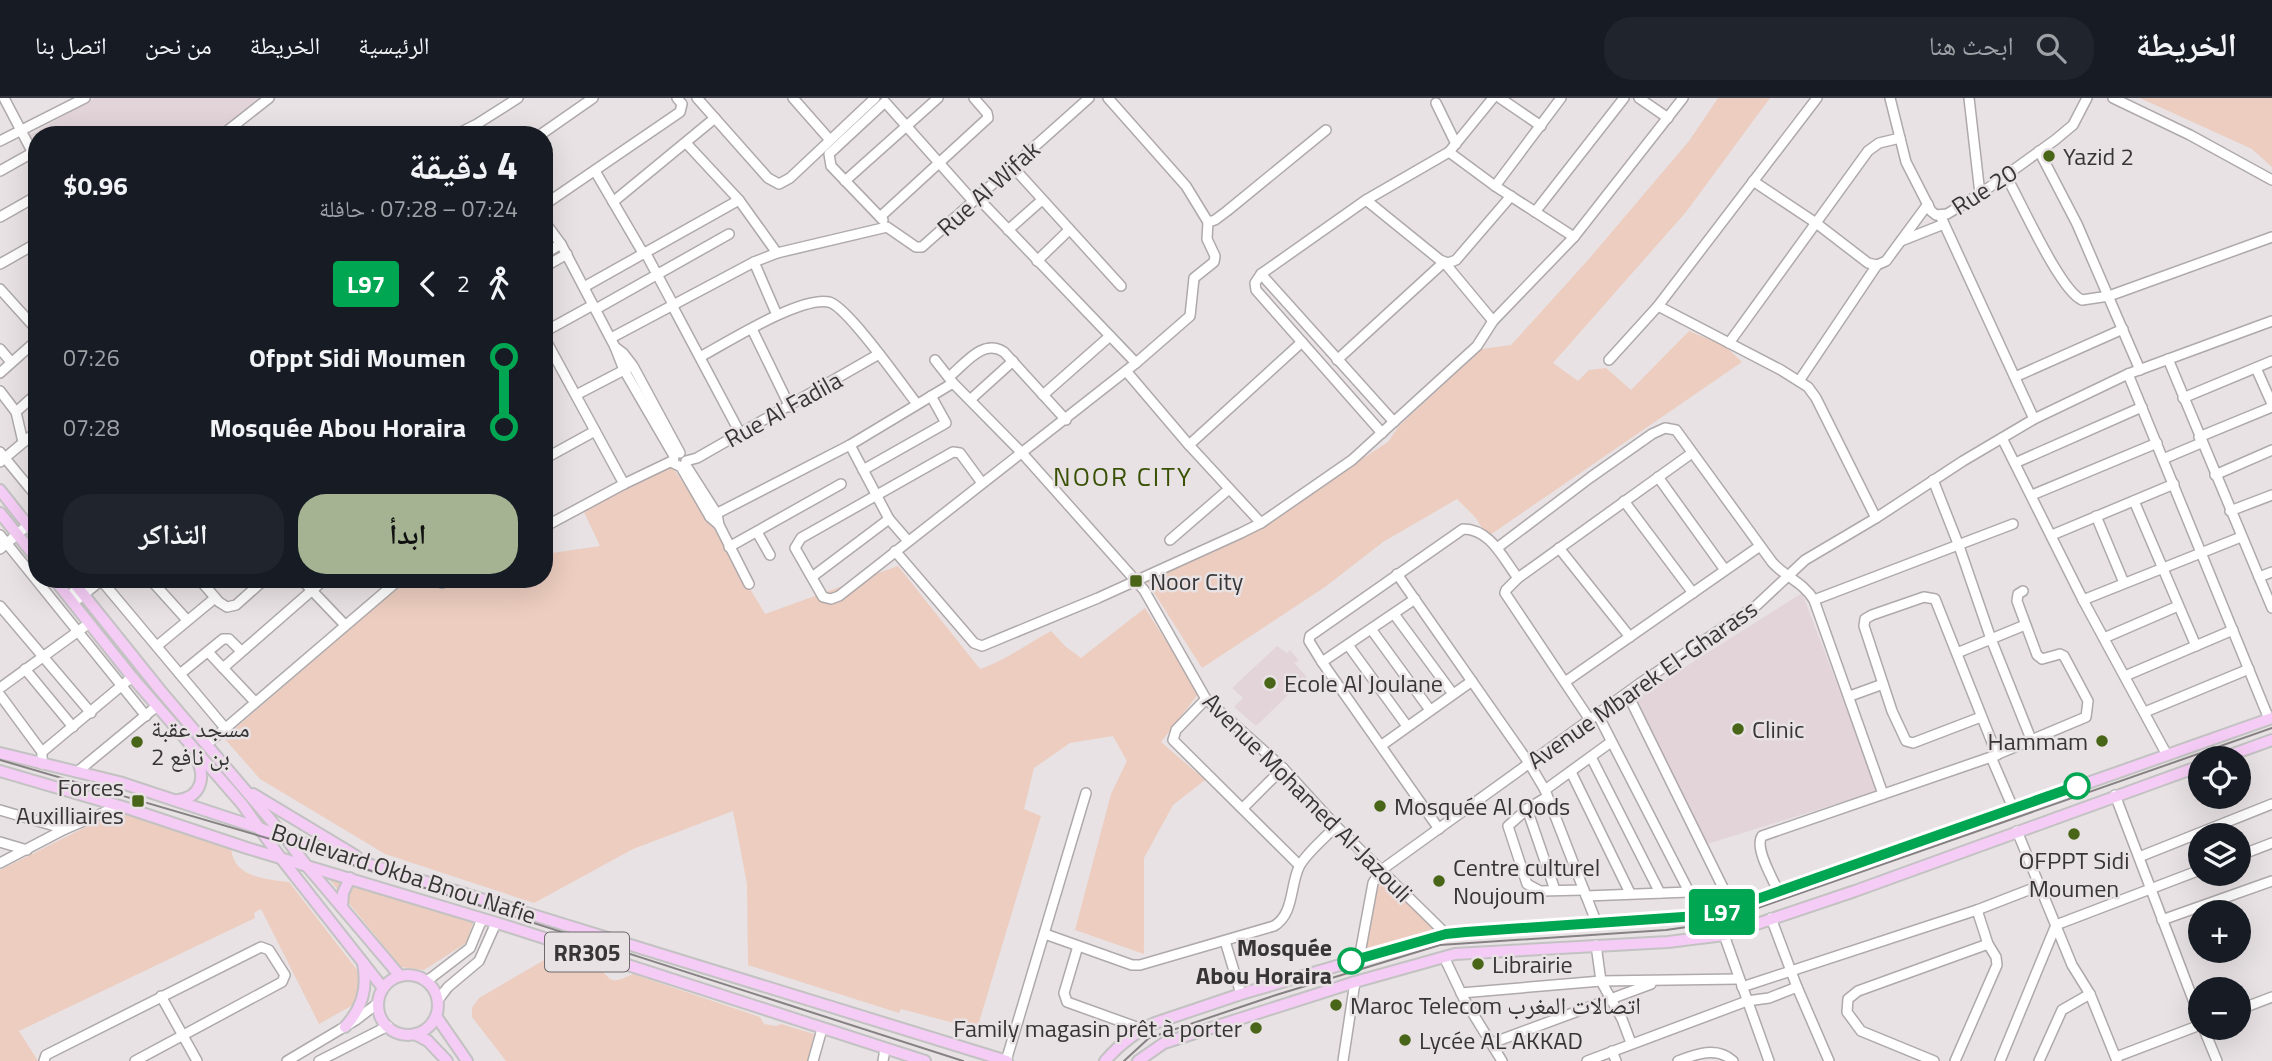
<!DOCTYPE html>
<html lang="ar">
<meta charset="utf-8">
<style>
body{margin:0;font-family:"Titillium Web","Noto Naskh Arabic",sans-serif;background:#20242c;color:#f1f3f6;direction:rtl;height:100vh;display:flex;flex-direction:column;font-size:26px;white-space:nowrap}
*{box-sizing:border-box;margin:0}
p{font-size:23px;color:#9ea1a6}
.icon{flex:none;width:38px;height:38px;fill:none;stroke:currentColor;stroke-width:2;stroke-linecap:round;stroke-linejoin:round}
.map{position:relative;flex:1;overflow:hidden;direction:ltr}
.drawer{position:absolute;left:28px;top:28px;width:525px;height:462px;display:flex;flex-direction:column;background:#171b24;border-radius:28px;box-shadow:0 7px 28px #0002;direction:rtl}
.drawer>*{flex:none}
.badge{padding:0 14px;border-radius:5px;font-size:24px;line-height:46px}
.fabs{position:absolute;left:2188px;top:648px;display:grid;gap:14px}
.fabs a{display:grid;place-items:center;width:63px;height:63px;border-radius:50%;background:#171b24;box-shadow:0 7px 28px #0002;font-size:35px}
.map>.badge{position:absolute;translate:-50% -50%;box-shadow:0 0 0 4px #fff}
.legs{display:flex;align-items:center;gap:10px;height:77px;padding:0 35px;font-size:23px}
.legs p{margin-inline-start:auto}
.head{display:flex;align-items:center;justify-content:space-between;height:119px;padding:0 35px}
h1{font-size:38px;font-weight:700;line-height:52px}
.action{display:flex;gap:14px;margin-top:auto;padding:14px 35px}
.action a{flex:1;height:80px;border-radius:28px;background:#a5b392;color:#111;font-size:28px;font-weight:700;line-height:80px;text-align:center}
.action a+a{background:#20242c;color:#f1f3f6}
ul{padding:0 35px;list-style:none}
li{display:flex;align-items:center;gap:24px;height:70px;font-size:26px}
li i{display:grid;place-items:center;width:10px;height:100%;margin:0 9px;background:currentColor}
li i::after{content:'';width:18px;height:18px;margin:-9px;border:5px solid;border-radius:50%;background:#171b24}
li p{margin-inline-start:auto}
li:first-child i{background:linear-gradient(#0000 50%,currentColor 0)}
li:last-child i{background:linear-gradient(currentColor 50%,#0000 0)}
header{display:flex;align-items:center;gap:42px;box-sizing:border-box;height:98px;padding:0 35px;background:#171b24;border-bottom:2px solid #363941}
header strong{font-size:33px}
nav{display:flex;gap:38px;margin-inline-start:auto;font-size:24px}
.search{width:490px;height:63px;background:#20242c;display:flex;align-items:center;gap:18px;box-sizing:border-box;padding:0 24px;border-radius:28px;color:#9ea1a6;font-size:26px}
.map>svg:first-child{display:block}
.built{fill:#e2d4d9}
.green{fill:#eccdbf}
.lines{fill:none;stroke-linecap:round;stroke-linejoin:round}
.minor-casing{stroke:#afa9ab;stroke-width:12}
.major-casing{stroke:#c3c2c2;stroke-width:14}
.minor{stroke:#fff;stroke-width:9}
.major{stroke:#f5ccf5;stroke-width:10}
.tram{stroke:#868283;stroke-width:2}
.line-1-casing{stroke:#fff;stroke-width:16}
.line-1{stroke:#00a651;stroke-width:10}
.poi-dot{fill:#496518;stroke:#e8e2e4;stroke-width:2.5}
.stop-1-dot{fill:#fff;stroke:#00a651;stroke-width:3.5}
.labels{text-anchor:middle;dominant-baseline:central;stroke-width:5;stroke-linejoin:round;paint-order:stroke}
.shield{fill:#e8e2e4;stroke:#6c696a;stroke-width:2}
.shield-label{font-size:23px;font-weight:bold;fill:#373535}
.poi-label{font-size:24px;fill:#373535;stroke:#e8e2e4;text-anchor:start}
.street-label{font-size:24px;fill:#373535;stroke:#e8e2e4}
.stop-label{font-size:24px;font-weight:bold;fill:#373535;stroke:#e8e2e4;text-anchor:end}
.neighbourhood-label{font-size:26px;letter-spacing:2px;fill:#385105;stroke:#e8e2e4}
</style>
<header>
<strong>الخريطة</strong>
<div class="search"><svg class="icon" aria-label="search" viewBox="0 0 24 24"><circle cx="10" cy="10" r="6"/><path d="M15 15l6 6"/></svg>ابحث هنا</div>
<nav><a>الرئيسية</a><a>الخريطة</a><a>من نحن</a><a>اتصل بنا</a></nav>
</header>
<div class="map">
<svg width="2272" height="963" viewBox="0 0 2272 963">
<rect width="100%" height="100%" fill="#e8e2e4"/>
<g class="built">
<path d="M94 0H263L219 37H37V50L30 37Z"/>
<path d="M1802 495 1878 693 1707 746 1636 600Z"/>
<path d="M1277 548 1287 555 1290 552 1299 563 1294 565 1307 579 1256 628 1234 609 1243 600 1232 590Z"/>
</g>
<g class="green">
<path d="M1718 0H1770L1686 114 1553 265 1578 283 1589 272 1606 270 1631 292 1689 233 1725 248 1742 264 1487 439 1476 420 1457 401 1383 444 1325 489 1202 570 1146 482 1259 428 1388 344 1399 328 1482 251 1511 247 1588 162 1689 43Z"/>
<path d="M2140 0H2272V69L2252 51Z"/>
<path d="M669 364 711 426 765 516 898 468 980 571C1006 562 1027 546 1051 533L1066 549 1081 560 1145 510 1199 595 1161 644 1205 682 1173 707 1144 760V856L1075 832 1111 696 1127 663 1113 638 1070 645 1034 670 1024 711 1041 718 977 931 901 911 899 915 748 867 747 786 733 713 633 751 534 805 385 756 260 681 224 640 408 481H445L460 486 468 481H544V440L552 455 600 448 584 414Z"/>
<path d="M112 708 231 747C231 779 264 781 289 784L371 890 369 898 319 926 261 811 254 815 255 820 19 933 38 963H0V772L102 721Z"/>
<path d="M1378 775 1442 837 1364 857Z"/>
<path d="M325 776 474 822 466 845 424 872 401 869Z"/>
<path d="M566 860C574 862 587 863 594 868 615 880 605 889 633 876L760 919 764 926 776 928 781 926 814 936 808 963H506L472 919V910L479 900 546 861 563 867Z"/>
</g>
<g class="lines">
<g class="minor-casing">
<g id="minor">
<path d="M4 0 37 63"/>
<path d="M697 0 768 80 779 86 790 80 875 0"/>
<path d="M793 0 830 42"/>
<path d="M1108 0 1186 88 1208 124 1215 122 1227 113 1326 32"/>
<path d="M1500 0 1541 28"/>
<path d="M1639 0 1668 20"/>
<path d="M1890 0 1906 64 1931 113 1936 117 1947 116 1980 96 2055 42 2073 27 2087 0"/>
<path d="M1969 0 1980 96"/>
<path d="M2113 0 2190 37 2272 82"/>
<path d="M1436 5 1456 46"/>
<path d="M222 37 269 0"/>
<path d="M455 37 477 26 518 0"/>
<path d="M540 37 593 0"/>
<path d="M0 43 85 0"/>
<path d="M686 45 739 102 777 155"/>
<path d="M2039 53 2077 126 2140 272"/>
<path d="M1449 54 1495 88 1574 139"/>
<path d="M1012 68 1121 188"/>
<path d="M0 73 32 55"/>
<path d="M595 73 643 155"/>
<path d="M2006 78C2020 102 2060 193 2082 202L2109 198 2272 139"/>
<path d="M845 83 938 0"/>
<path d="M1753 83 1816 125 1868 165 1877 167"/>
<path d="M1495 88 1561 0"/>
<path d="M977 99 1136 265 839 498 831 501 823 499 795 450 801 440 953 354 960 355 982 385"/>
<path d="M1366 102 1440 162 1448 165 1456 162 1511 98"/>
<path d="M613 104 715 20"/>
<path d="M544 107 680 14 682 6 677 0"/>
<path d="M1535 114 1624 0"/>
<path d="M1940 117 2034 321"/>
<path d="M0 119 37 98"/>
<path d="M880 119 831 68 829 56 885 4 973 103"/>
<path d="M883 122 880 119 988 20 987 15 974 0"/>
<path d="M544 123 561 146 615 249 624 272 674 358 673 365 681 369 710 419 719 427"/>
<path d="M1008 132 1042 102"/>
<path d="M1901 143 1944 126"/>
<path d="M645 154 674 208"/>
<path d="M544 156 561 146"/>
<path d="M1037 163 1069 132"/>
<path d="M754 164 777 217"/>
<path d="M0 166 37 145"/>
<path d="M544 169 567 156"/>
<path d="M1261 176 1394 324"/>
<path d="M584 189 739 102"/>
<path d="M0 191 37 232"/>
<path d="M1658 208 1781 272 1808 289 1816 300 1876 420"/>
<path d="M673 209 740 335"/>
<path d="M596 211 729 136"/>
<path d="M752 231 790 309"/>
<path d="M544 234 593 207"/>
<path d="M544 239 624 386"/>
<path d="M611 240 754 164 777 155 887 129 916 149H922L1089 0"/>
<path d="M1729 245 1868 53 1879 45 1900 40"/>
<path d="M615 249 623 255 633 268 680 355"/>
<path d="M0 251 11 264"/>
<path d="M700 259C728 244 800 198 829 204 847 208 903 288 917 306"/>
<path d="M2168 261 2272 510"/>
<path d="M935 262 953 285 1022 355 1144 492 1206 601 1283 670 1336 728 1446 836"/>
<path d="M1337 262 1444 164 1493 223"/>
<path d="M1609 262 1658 208 1817 0"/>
<path d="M1136 265 1190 218 1194 180 1214 164 1215 158 1207 141 1208 124"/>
<path d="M2256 270 2272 306"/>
<path d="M1126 273 1189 347 1261 425"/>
<path d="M0 275 37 242"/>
<path d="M2128 276 2269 621"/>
<path d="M949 279C965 266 983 240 1004 254L1066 322"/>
<path d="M2015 279 2123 231"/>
<path d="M1799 283 1877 167 1886 163 1928 106"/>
<path d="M0 293 16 314 23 344"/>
<path d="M576 297 628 270"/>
<path d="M1043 297 1110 238"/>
<path d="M2183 300 2272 263"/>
<path d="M971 301 1013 263"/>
<path d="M16 314 37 295"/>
<path d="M1382 335 1256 192 1255 185 1261 176 1366 102 1449 54 1493 0"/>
<path d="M2199 339 2272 309"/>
<path d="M2002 340 2083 502 2167 657"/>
<path d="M850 347 889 421 908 443"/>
<path d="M1189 347 1302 244"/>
<path d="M0 354 37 399"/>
<path d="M544 361 595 333"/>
<path d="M2163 361 2201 345"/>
<path d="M686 363 697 360 879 256"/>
<path d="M0 364 37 333"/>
<path d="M2015 365 2142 309"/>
<path d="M685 366 717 416 719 427 749 486"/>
<path d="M863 372 946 325 931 298"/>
<path d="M2215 377 2272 352"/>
<path d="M1658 379 1725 472"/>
<path d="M1933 382 1959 448 1991 541 2031 641"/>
<path d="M2032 397 2157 345"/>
<path d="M1624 403 1693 495"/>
<path d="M2134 403 2196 548"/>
<path d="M2230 413 2272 397"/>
<path d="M2096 418 2124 485"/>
<path d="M710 419 850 347 953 285"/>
<path d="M544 429 624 386 672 363"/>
<path d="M757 434 770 457"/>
<path d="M0 437 146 618"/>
<path d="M2052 437 2174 386"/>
<path d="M1170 442 1229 391"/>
<path d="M729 449 841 386"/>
<path d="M1497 450 1591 379 1652 336 1665 330 1676 332 1772 464C1785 479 1803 484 1814 502L1883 696"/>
<path d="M1559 450 1630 539"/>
<path d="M0 451 28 427"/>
<path d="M895 453 974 545 982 548 1098 500 1241 435 1261 425 1352 362 1477 248 1493 223 1574 139 1683 0"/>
<path d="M1397 476 1529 665 1545 692 1597 826"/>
<path d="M812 479 889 421"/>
<path d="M2259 479 2272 474"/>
<path d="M150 481 187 522"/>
<path d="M199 481 219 504 227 509 236 507 265 481"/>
<path d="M301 481 345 527"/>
<path d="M430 481 442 485 453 481"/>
<path d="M101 482 225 630"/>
<path d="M68 499 88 481"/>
<path d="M1814 502 2013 426"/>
<path d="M2083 502 2241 439"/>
<path d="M73 505 103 481"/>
<path d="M0 508 91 615"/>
<path d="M1394 516 1453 596"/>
<path d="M1371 531 1430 612"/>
<path d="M2104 540 2178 508"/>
<path d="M1348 547 1407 628"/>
<path d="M157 548 215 500"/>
<path d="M208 554 255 604"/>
<path d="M1957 555 2025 527"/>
<path d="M1322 564 1415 501"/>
<path d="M223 570 325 481"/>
<path d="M25 571 73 629"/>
<path d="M180 576 223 541H229L241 553"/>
<path d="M2125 578 2233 532"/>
<path d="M1565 584 1760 448"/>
<path d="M0 590 84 529"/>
<path d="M1627 595 1733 810"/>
<path d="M0 597 42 654"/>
<path d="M1850 598 1883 586"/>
<path d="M1206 601 1176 632 1173 642 1299 767"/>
<path d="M2145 614 2249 571"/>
<path d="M1598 617 1702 819"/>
<path d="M1981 619 1913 645 1906 643 1892 613 1864 528 1865 521 1872 517 1924 499 1935 501 1997 657"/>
<path d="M1590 622 1505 495 1506 492 1518 480 1692 355"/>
<path d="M207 646 400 481"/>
<path d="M1382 647 1472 583"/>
<path d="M1591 659 1660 795"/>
<path d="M1991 659 2013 710"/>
<path d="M42 666V654L132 579"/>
<path d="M77 674 157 608"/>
<path d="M1571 674 1630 795"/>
<path d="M1545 692 1611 644"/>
<path d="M2115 697 2200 920"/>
<path d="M1547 699 1527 711 1508 728 1527 786 1540 793 1584 792"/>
<path d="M1243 710 1283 670"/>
<path d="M1527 711 1555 792"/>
<path d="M0 712 65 731"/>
<path d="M1439 731 1322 564 1309 543 1310 538 1463 431C1491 431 1503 461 1518 480"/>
<path d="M2017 733 2072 867 2090 896 2117 963"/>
<path d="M0 744 27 752"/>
<path d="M2238 758 2272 745"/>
<path d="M2139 759 2272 706"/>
<path d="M0 765 65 731 119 708"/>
<path d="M1779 795C1773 781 1754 750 1762 738L1991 659 2086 619 2088 603 2064 558 2060 556 2042 561 2037 557 2017 503 2018 496 2023 493"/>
<path d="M1586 798 1689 794"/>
<path d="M1771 820 1797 889 1829 963"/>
<path d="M2162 822 2272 783"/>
<path d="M1045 836 1132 867H1140L1274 828C1294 816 1290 788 1299 769 1305 756 1326 739 1336 728"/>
<path d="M1724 837 1769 963"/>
<path d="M1225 843 1241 896"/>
<path d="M1596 847 1601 883 1622 921 1631 945"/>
<path d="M1078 848 1064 895 1067 904 1142 931"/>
<path d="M1444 859 1464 901 1502 963"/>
<path d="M1359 861 1373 785 1380 773 1639 586 1757 507 1805 462 1876 420 1963 363 2034 321 2128 276 2272 223"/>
<path d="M427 883 470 850 482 821"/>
<path d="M1742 889 1977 812 2039 788"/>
<path d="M1461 895 1601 883 1739 881"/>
<path d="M161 898 197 963"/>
<path d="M438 902 448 889 479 863 496 825"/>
<path d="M2238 912 2272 899"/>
<path d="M2203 929 2217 963"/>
<path d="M1492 945 1651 886"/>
<path d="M1612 953 1616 963"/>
<path d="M2116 959 2200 927"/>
<path d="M44 963 46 957 261 849 269 852 285 877 282 884 135 963"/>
<path d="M287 963 356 922 378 905"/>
<path d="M319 963 388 928"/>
<path d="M813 963 822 931"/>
<path d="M883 963 885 951"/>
<path d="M1006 963 1086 695"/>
<path d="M1343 963 1355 884"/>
<path d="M1587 963 1747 903 1769 900 1797 889"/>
<path d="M1678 963C1696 956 1717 948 1733 963"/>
<path d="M1934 963 1861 933 1847 914 1848 901 1858 893 1988 846"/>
<path d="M1955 963 1997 867 1996 859 1988 846 1977 812"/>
<path d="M2000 963 2056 827 2200 772"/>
<path d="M2039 963 2062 912 2090 896"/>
</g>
</g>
<g class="major-casing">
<g id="major">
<path d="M0 392 37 439"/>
<path d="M0 415 37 461"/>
<path d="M54 481 132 579 242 706 280 759 383 890"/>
<path d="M71 481 160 592 285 739 306 767 400 878"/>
<path d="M0 655 119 684 371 767 1007 963"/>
<path d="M2222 660 2272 642"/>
<path d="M0 673 130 711 247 750 510 829 925 963"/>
<path d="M253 696 356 758"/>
<path d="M178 702C202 699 206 678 196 660"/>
<path d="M342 809 343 795 350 780"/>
<circle cx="408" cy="907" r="30"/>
<path d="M436 918 467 963"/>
<path d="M345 929C362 910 368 891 363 865"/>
<path d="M415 936 428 943 447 963"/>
<path d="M1105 963C1119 947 1135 934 1155 925L1241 896 1446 836 1489 832 1702 819 1722 814 2272 620"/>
<path d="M1138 963 1164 945 1355 884 1455 856 1668 844 1724 837 1855 793 2200 668"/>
</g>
</g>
<use href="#minor" class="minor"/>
<use href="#major" class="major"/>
<g class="tram">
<path d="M0 662 291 747 963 963"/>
<path d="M1124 963 1149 940 1276 897 1440 847 1666 832 1715 825 2272 630"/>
</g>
</g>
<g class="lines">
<g class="line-1-casing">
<path id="line-1" d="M1351 863 1446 836 1466 834 1712 817 2077 688"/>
</g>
<use href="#line-1" class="line-1"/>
</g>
<g class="poi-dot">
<circle cx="2049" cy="58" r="7"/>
<rect x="1129" y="476" width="14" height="14" rx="3.5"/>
<circle cx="1270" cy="585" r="7"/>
<circle cx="1738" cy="631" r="7"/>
<circle cx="2102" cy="643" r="7"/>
<circle cx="137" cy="644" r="7"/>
<rect x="131" y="696" width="14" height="14" rx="3.5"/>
<circle cx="1380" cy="708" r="7"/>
<circle cx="2074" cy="736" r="7"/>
<circle cx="1439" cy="783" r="7"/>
<circle cx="1478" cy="866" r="7"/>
<circle cx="1336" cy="907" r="7"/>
<circle cx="1256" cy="930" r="7"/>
<circle cx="1405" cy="942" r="7"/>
</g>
<g class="stop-1-dot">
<circle cx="2077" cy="688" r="12"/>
<circle cx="1351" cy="863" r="12"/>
</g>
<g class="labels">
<rect class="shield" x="545" y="834.5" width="84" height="39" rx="5"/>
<g class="shield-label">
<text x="587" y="854">RR305</text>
</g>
<g class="poi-label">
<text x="2063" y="58">Yazid 2</text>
<text x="1150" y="483">Noor City</text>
<text x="1284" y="585">Ecole Al Joulane</text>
<text x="151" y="630">مسجد عقبة<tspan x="151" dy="28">بن نافع 2</tspan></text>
<text x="1752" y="631">Clinic</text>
<text x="2088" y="643" text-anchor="end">Hammam</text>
<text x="124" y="689" text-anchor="end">Forces<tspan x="124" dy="28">Auxilliaires</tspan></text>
<text x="1394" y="708">Mosquée Al Qods</text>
<text x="2074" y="762" text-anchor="middle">OFPPT Sidi<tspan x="2074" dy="28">Moumen</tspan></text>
<text x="1453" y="769">Centre culturel<tspan x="1453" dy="28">Noujoum</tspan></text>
<text x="1492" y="866">Librairie</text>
<text x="1350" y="907">Maroc Telecom اتصالات المغرب</text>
<text x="1242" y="930" text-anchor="end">Family magasin prêt à porter</text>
<text x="1419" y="942">Lycée AL AKKAD</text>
</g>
<g class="street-label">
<text transform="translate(988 90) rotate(-42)">Rue Al Wifak</text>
<text transform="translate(1984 91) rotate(-33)">Rue 20</text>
<text transform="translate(783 311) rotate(-29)">Rue Al Fadila</text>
<text transform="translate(1642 586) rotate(-35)">Avenue Mbarek El-Gharass</text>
<text transform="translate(1308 699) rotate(45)">Avenue Mohamed Al-Jazouli</text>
<text transform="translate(404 775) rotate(18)">Boulevard Okba Bnou Nafie</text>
</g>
<g class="stop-label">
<text x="1332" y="849">Mosquée<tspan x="1332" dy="28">Abou Horaira</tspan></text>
</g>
<g class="neighbourhood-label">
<text x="1123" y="378">NOOR CITY</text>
</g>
</g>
</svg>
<div class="fabs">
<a><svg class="icon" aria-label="locate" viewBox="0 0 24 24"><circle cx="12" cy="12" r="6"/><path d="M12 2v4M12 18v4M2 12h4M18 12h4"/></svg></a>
<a><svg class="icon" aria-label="layers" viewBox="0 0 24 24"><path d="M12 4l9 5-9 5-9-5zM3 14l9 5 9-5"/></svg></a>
<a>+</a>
<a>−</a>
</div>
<b class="badge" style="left:1722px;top:814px;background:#00a651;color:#fff">L97</b>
<section class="drawer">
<div class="head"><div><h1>4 دقيقة</h1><p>07:24 – 07:28 · حافلة</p></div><b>$0.96</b></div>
<div class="legs"><svg class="icon" aria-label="walk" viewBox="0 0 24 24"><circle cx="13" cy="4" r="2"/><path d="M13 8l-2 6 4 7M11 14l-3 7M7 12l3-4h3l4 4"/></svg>2<svg class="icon" aria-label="back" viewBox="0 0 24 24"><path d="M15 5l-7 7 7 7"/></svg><b class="badge" style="background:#00a651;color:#fff">L97</b></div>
<ul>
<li><i style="color:#00a651"></i><b>Ofppt Sidi Moumen</b><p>07:26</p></li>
<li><i style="color:#00a651"></i><b>Mosquée Abou Horaira</b><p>07:28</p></li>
</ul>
<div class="action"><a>ابدأ</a><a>التذاكر</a></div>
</section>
</div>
